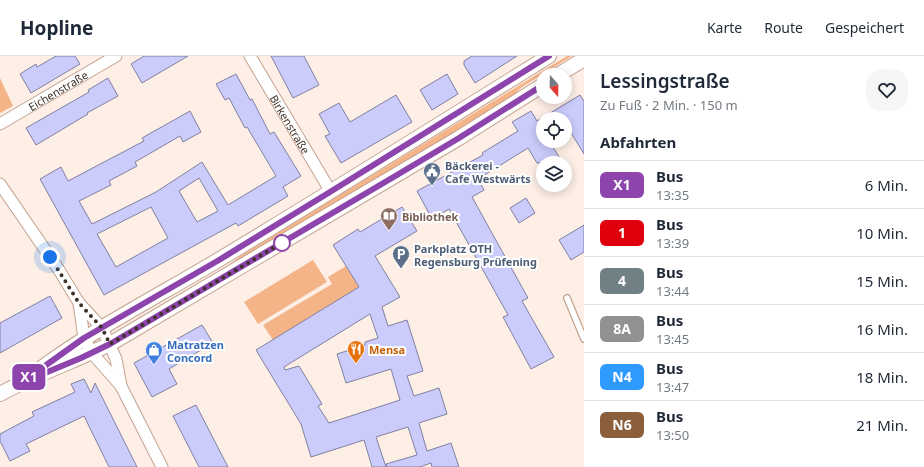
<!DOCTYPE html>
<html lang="de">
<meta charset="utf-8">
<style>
body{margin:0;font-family:"Noto Sans",sans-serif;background:#f6f6f7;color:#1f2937;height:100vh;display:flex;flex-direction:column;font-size:15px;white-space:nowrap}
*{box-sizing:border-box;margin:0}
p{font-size:13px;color:#747a83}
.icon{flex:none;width:22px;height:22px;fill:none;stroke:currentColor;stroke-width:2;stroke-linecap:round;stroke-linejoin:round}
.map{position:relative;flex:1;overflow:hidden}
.details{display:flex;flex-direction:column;background:#fff;width:340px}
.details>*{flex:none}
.badge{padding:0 8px;border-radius:6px;font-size:14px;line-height:26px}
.needle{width:26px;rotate:160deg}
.controls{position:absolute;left:536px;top:12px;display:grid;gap:8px}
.controls a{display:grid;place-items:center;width:36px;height:36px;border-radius:50%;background:#fff;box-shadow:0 2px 10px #0003;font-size:20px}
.you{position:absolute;width:20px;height:20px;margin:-10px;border:3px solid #fff;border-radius:50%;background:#1a73e8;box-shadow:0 0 0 6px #1a73e833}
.map>.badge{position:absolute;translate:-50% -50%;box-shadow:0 0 0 2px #fff}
h2{padding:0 16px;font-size:15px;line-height:36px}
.round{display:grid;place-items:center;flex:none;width:42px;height:42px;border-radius:16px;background:#f6f6f7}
.head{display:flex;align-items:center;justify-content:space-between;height:68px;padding:0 16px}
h1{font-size:19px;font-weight:600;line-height:30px}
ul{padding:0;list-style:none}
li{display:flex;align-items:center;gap:12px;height:48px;padding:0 16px;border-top:1px solid #e0e1e3}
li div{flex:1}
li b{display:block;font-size:15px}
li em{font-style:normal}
li .badge{min-width:44px;font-weight:700;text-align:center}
header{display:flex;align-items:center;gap:24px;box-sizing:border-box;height:56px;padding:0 20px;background:#fff;border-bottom:1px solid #e0e1e3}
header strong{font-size:19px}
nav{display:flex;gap:22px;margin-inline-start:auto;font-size:14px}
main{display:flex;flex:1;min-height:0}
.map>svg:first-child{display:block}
.green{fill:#f5b388}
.building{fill:#cbcbfc;stroke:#8080a0;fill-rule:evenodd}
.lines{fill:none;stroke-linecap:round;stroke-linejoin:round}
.service-casing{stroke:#c4a38f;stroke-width:8}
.minor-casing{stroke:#c4a38f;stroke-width:13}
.tertiary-casing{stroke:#c4a38f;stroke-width:16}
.service{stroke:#fff;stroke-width:5.5}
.minor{stroke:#fff;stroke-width:11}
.tertiary{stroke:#fff;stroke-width:14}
.line-casing{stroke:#fff;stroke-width:9}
.line{stroke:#8e44ad;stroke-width:6}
.walk{stroke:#3e3129;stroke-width:4;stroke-dasharray:0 7.2}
.stop-dot{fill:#fff;stroke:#8e44ad;stroke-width:2}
.labels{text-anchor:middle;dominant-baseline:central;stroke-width:4;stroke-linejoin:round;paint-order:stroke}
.street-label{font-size:11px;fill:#3e3129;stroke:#fff}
.service-label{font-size:11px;font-weight:bold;fill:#4e5e75;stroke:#fff;text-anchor:start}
.education-label{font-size:11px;font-weight:bold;fill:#785e54;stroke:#fff;text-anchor:start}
.shop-label{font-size:11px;font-weight:bold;fill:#366cbe;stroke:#fff;text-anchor:start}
.food-label{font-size:11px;font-weight:bold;fill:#c56008;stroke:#fff;text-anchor:start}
</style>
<header>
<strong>Hopline</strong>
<nav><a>Karte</a><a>Route</a><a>Gespeichert</a></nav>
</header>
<main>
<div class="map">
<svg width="584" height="411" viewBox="0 0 584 411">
<rect width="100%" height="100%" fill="#fdefe6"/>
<g class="green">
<path d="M567 0H572L522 31 506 45 313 163 134 267 133 265 223 214 239 201Z"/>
<path d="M0 22 13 50 0 57Z"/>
<path d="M313 204 327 226 258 268 244 246Z"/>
<path d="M346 210 359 231 273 284 263 269 332 228 328 221Z"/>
</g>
<g class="building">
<path d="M56 0H75L80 8 31 37 20 18 36 8 37 11Z"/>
<path d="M144 0H188L142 27 131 8Z"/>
<path d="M271 0H304L319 29 293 42Z"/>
<path d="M472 0H517L475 27 464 9V5Z"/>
<path d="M236 18 250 44 252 43 270 78 274 76 301 120 283 131 288 140 238 170 236 167 104 239 40 123 61 111 68 125 144 85 142 82 190 55 201 76 183 86 180 80 135 106 137 110 109 125 111 129 79 145 92 168 156 136 202 106 228 149 276 120 247 71 245 72 229 42 225 44 216 28ZM199 122 218 155 197 166 179 135ZM151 151 168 182 116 211 97 178Z"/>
<path d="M447 18 458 38 432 54 420 34Z"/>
<path d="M108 22 118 40 87 57 88 58 36 89 26 72 89 36 88 34Z"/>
<path d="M396 39 412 66 341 107 325 80 330 78 319 58 339 47 350 66Z"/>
<path d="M580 39 584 45V98L565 67V63H543V85H549L563 107H537L528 92 478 123 484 134 472 141 528 242 522 245 554 301 531 313 503 261 508 259 449 153 432 163 417 135 483 99 482 97 518 75 512 66 531 55 537 65Z"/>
<path d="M526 142 535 157 519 167 510 152Z"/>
<path d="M402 151 417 175 375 200 400 241 382 251 388 270 407 264 423 315 407 320 414 340 439 332 447 358 419 367 427 395 451 387 459 411H432L431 407 420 411H387L386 408 417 399 408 371 376 381 386 411H372L364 384 311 401 301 368 256 294 359 231 333 189 358 173 360 176ZM370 258 378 282 365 286V289L337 298 346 327 391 313 400 344 329 367 318 350 322 348 299 310 285 314 284 311Z"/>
<path d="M584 169V196L571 204 559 184Z"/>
<path d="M50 240 62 262 0 297V267Z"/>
<path d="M202 269 213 287 169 313 177 328 152 341 134 307Z"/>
<path d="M84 323 91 337 95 327 137 411H109L84 360 26 388 30 395 10 405 0 385V378L34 360 32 356 75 336 71 328Z"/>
<path d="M196 349 228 411H199L173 360Z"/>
</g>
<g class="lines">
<g class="service-casing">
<path id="service" d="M567 242 584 283"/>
</g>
<g class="minor-casing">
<g id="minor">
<path id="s1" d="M250 0 331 136"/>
<path id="s2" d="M0 68 116 0"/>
<path d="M0 128 59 214 79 247 102 272 116 303 121 330 162 411"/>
<path d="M79 247 84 282 92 297 121 330"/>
</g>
</g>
<g class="tertiary-casing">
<g id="tertiary">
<path d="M558 19 584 3"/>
<path d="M40 313C97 271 160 239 220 203 331 136 440 68 549 0"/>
<path d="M0 338C35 319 74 305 110 288L459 82 543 29"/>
</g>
</g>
<use href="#service" class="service"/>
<use href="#minor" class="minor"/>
<use href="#tertiary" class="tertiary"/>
</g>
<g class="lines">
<g class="line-casing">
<path id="line" d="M543 29 459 82 397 119 110 288 81 302 21 327 84 282 219 204 330 136 549 0"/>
</g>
<use href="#line" class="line"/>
<path class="walk" d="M50 201 79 247 102 272 110 288 282 187"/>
</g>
<defs>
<g id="civic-pin" transform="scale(0.9)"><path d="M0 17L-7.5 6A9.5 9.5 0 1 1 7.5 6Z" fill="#5c6f8a" stroke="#fff"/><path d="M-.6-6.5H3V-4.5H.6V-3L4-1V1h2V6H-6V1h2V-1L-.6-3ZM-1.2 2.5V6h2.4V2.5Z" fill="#fff"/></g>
<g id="library-pin" transform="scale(0.9)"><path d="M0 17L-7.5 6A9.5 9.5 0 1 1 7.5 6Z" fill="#8d6e63" stroke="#fff"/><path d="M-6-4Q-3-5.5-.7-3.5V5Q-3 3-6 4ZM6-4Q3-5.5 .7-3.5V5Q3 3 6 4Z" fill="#fff"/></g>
<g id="parking-pin" transform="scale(0.9)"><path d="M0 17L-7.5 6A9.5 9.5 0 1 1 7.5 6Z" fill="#5c6f8a" stroke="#fff"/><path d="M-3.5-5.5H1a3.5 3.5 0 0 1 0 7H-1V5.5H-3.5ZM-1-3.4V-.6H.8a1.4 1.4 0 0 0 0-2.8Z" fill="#fff"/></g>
<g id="restaurant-pin" transform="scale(0.9)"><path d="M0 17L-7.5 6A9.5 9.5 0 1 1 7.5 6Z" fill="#e8710a" stroke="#fff"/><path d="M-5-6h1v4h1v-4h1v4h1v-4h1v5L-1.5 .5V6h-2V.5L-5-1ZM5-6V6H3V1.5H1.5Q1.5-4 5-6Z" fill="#fff"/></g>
<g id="shop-pin" transform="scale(0.9)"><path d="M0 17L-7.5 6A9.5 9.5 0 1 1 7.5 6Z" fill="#3f7fe0" stroke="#fff"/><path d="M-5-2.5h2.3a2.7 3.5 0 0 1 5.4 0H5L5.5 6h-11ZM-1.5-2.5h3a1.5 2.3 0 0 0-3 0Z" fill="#fff"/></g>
</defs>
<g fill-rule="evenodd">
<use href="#civic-pin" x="432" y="115"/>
<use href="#library-pin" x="389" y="160"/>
<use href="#parking-pin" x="401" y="198"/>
<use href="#restaurant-pin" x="356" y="293"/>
<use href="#shop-pin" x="154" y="294"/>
</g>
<circle class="stop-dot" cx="282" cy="187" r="8"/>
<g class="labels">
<g class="street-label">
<text stroke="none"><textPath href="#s2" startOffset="67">Eichenstraße</textPath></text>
<text stroke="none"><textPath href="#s1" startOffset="79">Birkenstraße</textPath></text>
</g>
<g class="service-label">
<text x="445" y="109">Bäckerei -<tspan x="445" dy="13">Cafe Westwärts</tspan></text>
<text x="414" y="192">Parkplatz OTH<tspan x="414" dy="13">Regensburg Prüfening</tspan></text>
</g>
<g class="education-label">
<text x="402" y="160">Bibliothek</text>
</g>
<g class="shop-label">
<text x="167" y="288">Matratzen<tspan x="167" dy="13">Concord</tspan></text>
</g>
<g class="food-label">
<text x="369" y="293">Mensa</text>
</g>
</g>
</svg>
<div class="controls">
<a><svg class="needle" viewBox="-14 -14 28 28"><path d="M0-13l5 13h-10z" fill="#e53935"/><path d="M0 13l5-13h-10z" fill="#747a83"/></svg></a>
<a><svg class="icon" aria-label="locate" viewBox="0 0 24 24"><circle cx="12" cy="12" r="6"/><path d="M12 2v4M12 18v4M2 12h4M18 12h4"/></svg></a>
<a><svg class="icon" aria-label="layers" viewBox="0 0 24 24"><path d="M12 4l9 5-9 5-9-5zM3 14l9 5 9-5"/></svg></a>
</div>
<div class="you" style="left:50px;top:201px"></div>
<b class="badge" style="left:29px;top:321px;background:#8e44ad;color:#fff">X1</b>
</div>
<section class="details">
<div class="head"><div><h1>Lessingstraße</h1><p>Zu Fuß · 2 Min. · 150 m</p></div><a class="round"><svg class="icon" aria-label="heart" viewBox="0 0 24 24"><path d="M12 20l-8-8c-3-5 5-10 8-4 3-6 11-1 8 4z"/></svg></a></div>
<h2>Abfahrten</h2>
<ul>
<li><span class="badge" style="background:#8e44ad;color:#fff">X1</span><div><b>Bus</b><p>13:35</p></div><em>6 Min.</em></li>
<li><span class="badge" style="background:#e0000d;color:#fff">1</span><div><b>Bus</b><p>13:39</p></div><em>10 Min.</em></li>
<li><span class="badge" style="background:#718085;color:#fff">4</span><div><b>Bus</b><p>13:44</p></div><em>15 Min.</em></li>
<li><span class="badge" style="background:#919191;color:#fff">8A</span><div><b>Bus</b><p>13:45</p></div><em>16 Min.</em></li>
<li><span class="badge" style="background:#2e9afe;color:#fff">N4</span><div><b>Bus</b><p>13:47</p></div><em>18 Min.</em></li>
<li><span class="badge" style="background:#8b5e3c;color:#fff">N6</span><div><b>Bus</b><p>13:50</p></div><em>21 Min.</em></li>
</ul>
</section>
</main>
